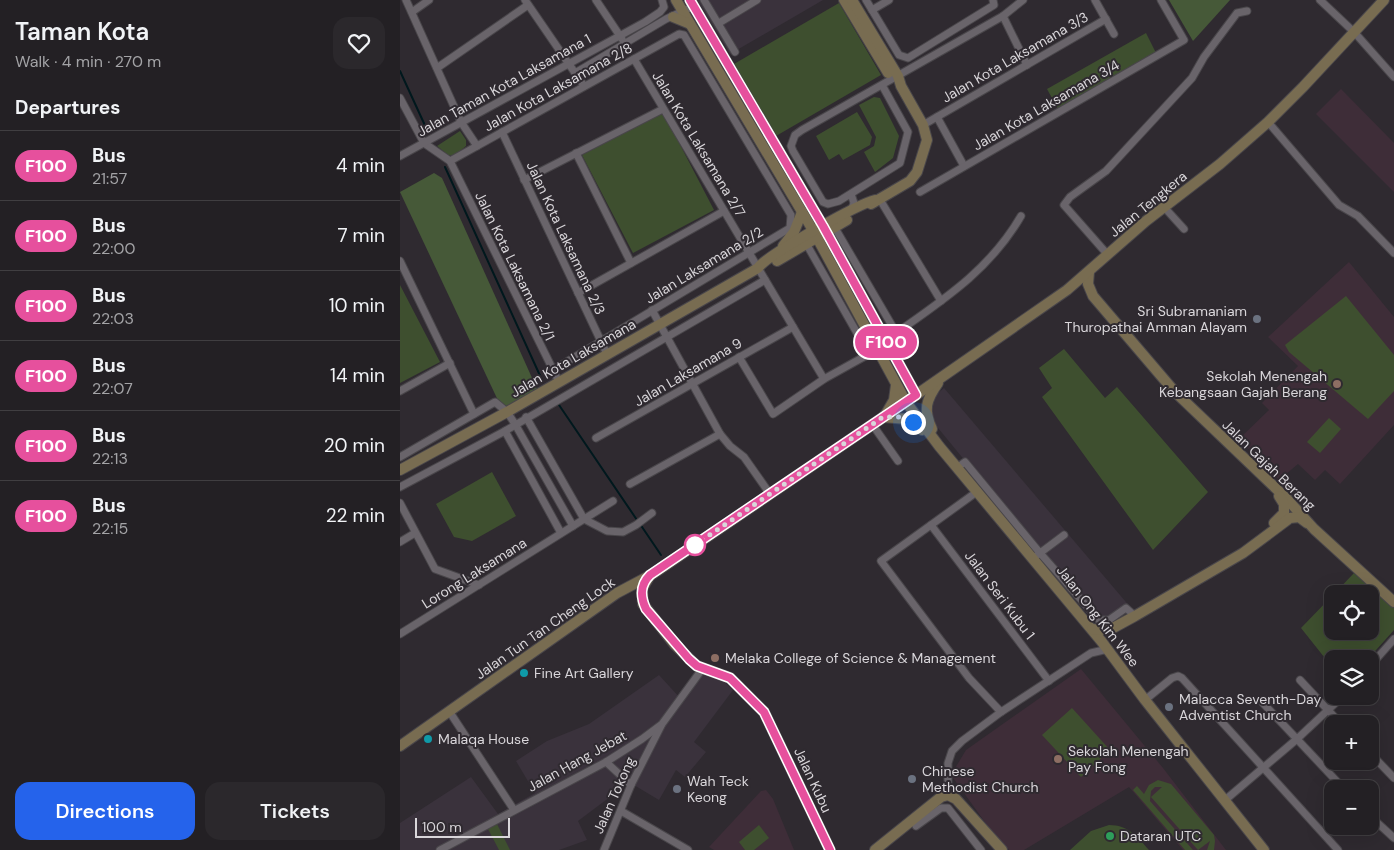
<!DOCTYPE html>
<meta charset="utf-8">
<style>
body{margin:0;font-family:"DM Sans",sans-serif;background:#2b282c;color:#f1f3f6;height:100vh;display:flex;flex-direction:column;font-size:19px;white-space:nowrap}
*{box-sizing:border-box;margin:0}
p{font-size:16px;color:#a3a3a6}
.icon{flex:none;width:28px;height:28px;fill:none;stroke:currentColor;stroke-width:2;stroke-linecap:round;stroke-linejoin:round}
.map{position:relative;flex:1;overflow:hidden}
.sheet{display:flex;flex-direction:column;background:#232024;width:400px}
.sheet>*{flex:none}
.badge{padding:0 10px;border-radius:16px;font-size:18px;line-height:32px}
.buttons{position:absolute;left:924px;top:585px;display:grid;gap:10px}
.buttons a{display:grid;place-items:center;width:55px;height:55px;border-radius:10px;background:#232024;box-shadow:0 5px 20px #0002,0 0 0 1px #403e41;font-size:25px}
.scale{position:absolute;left:15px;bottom:12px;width:95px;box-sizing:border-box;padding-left:5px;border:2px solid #d9d6da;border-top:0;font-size:14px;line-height:18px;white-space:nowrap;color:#d9d6da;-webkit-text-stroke:4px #2f2a30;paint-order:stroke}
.you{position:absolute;width:25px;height:25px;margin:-12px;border:4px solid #fff;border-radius:50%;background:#1a73e8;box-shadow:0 0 0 8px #1a73e833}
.map>.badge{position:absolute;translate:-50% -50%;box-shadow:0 0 0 2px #fff}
h2{padding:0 15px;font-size:19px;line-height:45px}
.round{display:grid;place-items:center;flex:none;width:52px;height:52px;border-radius:15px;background:#2b282c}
.overview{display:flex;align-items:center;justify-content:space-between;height:85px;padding:0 15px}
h1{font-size:24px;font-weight:600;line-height:38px}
.action{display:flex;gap:10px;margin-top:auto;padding:10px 15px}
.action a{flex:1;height:58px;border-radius:15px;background:#2563eb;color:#fff;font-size:20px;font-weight:600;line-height:58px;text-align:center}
.action a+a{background:#2b282c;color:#f1f3f6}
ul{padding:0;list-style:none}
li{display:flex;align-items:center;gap:15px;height:70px;padding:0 15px;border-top:1px solid #403e41}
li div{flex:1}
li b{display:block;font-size:19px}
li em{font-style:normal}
li .badge{min-width:55px;font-weight:700;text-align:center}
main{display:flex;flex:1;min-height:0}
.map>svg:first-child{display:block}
.built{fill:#3a323c}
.education{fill:#3e2d38}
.green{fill:#3e4f2f}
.forest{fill:#465938}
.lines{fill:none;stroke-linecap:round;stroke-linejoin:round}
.stream{stroke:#00181d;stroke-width:2}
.street-casing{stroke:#49464a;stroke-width:9}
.secondary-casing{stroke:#49464a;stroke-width:12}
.street{stroke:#69646a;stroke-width:7}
.secondary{stroke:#786c51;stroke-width:10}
.line-casing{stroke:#fff;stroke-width:11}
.line{stroke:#e6509d;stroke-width:8}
.walk{stroke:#d9d6da;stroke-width:5;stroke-dasharray:0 9}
.worship-dot{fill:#6b7280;stroke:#2f2a30;stroke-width:2}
.education-dot{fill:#8d6e63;stroke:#2f2a30;stroke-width:2}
.stop-dot{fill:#fff;stroke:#e6509d;stroke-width:2.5}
.culture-dot{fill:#0f9aa8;stroke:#2f2a30;stroke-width:2}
.leisure-dot{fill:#2e9e5b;stroke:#2f2a30;stroke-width:2}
.labels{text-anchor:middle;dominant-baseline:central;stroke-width:4;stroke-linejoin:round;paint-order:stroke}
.street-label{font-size:14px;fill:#d9d6da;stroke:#2f2a30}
.poi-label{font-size:14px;fill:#d9d6da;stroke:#2f2a30;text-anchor:start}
</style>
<main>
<section class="sheet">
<div class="overview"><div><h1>Taman Kota</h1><p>Walk · 4 min · 270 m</p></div><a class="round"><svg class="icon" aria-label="heart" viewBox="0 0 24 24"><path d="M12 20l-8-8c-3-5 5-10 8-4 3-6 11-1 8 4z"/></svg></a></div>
<h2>Departures</h2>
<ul>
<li><span class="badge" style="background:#e6509d;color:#fff">F100</span><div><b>Bus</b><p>21:57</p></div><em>4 min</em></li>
<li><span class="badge" style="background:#e6509d;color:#fff">F100</span><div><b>Bus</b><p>22:00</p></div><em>7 min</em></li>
<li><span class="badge" style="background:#e6509d;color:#fff">F100</span><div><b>Bus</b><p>22:03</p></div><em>10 min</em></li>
<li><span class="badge" style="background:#e6509d;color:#fff">F100</span><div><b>Bus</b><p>22:07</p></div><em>14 min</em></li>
<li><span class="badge" style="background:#e6509d;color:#fff">F100</span><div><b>Bus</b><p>22:13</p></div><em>20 min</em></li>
<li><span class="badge" style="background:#e6509d;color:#fff">F100</span><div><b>Bus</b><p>22:15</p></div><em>22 min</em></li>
</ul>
<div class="action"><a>Directions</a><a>Tickets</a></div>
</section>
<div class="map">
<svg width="994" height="850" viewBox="0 0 994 850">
<rect width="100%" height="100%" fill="#2f2a30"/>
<g class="built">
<path d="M297 0H423L330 54Z"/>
<path d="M544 388 731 608 709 625 699 624 529 417 530 400Z"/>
<path d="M298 673 317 675 333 690 294 742 306 752 285 777 276 770 259 800 234 785H226L178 821 187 840 159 850H0V823L71 777 98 814 135 793 116 761 147 741 189 724 259 675 280 698Z"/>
</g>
<g class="education">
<path d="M941 89 994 143V192L916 114Z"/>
<path d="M949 262 994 317V425L940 484 925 470 915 480 898 464 879 480 839 439 869 410 862 403 898 366 868 337Z"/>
<path d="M681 669 763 768 826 850H783L729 787 624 850H609L587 825 551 775 566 750Z"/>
<path d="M366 790 373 799 394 850H314L309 847 361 791Z"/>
</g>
<g class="green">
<path d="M439 3 481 75 376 136 334 64Z"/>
<path d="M746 33 756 53 658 109 647 89Z"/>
<path d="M474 97 480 98 499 136 493 158 475 172 464 152 474 146 476 137 459 105Z"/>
<path d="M263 112 314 210 233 253 182 155Z"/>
<path d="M457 112 472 137 470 145 443 160 439 154 429 160 416 136Z"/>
<path d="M60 131 66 140V146L54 156 48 155 37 146Z"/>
<path d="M0 285 40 362 0 383Z"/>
<path d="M946 296 994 355V391L968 419 889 352 885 345Z"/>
<path d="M664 349 705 398 717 387 808 492 753 550 642 397 652 388 639 368Z"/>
<path d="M929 418 941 429 920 453 907 442Z"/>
<path d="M92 472 116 516 72 541 54 537 36 504Z"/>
<path d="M954 573 994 608V630L968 659H932V667L901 628 932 596V631H970V594H934Z"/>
<path d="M672 708 710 750 681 777 642 735Z"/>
<path d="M758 780 771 784 814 835 815 841 814 850H807L810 841 798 850 751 797 762 787H755L751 791 750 801 793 850H785L733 790 737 786 744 794 749 785Z"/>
<path d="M97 824 110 850H99L88 829Z"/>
<path d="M359 825 369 838 354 850H345L339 842Z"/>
<path d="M709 825C728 825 737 836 749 850H670L691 831Z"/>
</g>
<g class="forest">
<path d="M769 0H830L793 41Z"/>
<path d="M34 173 42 178 137 389 102 409 0 192Z"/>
</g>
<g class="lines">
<g class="stream">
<path d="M0 71 28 132"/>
<path d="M45 167 142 380"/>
<path d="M157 402 237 520"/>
<path d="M240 524 261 555"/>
</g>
<g class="street-casing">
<g id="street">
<path d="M6 0 61 122 77 146"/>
<path d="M125 0 184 86"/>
<path d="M196 0 222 39"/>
<path d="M304 0 335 52"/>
<path d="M466 0 499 55 508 58 594 5 593 0"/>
<path d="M695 0 714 34"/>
<path d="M920 0 955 33 994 77"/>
<path d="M472 10 489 0"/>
<path d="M12 12 29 0"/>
<path d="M603 16 627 65"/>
<path d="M319 23 357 0"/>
<path d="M234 59 424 379"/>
<path d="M37 68 128 5"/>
<path d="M175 73 266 19 294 6"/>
<path d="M482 85 508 132 500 163 439 201 428 204 423 202 393 151 391 146 395 135 402 130 603 16 623 0"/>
<path d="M0 98 24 143 50 161 159 382"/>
<path d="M537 117 564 166"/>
<path d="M868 122 939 205 958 216 994 253"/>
<path d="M523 125 706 19"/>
<path d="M102 132 207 354"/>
<path d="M176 153 231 263"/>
<path d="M0 156 245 22 260 12 264 7 262 0"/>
<path d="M50 161 279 34 284 35 391 215 390 228 153 370"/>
<path d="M124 180 263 109"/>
<path d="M520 192 784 40 761 0"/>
<path d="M451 194 454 203 451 211"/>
<path d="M479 198 541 301"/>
<path d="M764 207 784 229"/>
<path d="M435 228 494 329 499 331C546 298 591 268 621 216"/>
<path d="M708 255 664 205 670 197 706 171 792 78 804 57 837 13 847 11"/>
<path d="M0 261 74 414"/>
<path d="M178 293 324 211"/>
<path d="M252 310 320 434 330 446 344 457 370 494"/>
<path d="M339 357 373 414 424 379 469 354 407 245"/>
<path d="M0 391 50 363"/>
<path d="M126 417 184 519 207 531 223 532 236 525 252 513"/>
<path d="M472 424 498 461"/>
<path d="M105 431 161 533"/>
<path d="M196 438 393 327"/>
<path d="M0 457 95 402 107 412 115 424 173 526"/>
<path d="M558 467 565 462 640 553 699 620H709L726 608 735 616"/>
<path d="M230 484 320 434"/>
<path d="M0 487 105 431 365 280"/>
<path d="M578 491 481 561 569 678 601 712"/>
<path d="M0 503 35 569 79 585"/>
<path d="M531 525 649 681"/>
<path d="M0 542 15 533"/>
<path d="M636 556 664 535"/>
<path d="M0 634 213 501"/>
<path d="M970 666 994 639"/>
<path d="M900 680 941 724"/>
<path d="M745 700 772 678 778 676 782 678 938 850"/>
<path d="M862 702 944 789"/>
<path d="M49 711 114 810"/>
<path d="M970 753 994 778"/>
<path d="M206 762 231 785"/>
<path d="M548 795V763L552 751 562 741 601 712 691 653 708 649"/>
<path d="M824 801 897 739 943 696"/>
<path d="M221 811 288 850"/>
<path d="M970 816 994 838"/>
<path d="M516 826 541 808H548L581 850"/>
<path d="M40 850 206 762 242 739 262 724 303 668"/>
<path d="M204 850 231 785 261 726"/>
</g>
</g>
<g class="secondary-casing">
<g id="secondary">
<path d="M276 0 414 232 506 402 539 446 702 642 745 700 864 850"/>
<path d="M290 0 423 226 516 395"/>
<path d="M444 0 488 73"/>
<path d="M452 0 498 76 501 86 523 125 527 140 517 172 510 181 471 204"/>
<path d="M273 17 290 24"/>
<path d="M383 246 394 232 402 212"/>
<path d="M377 261 447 220"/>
<path d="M689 272 688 284 693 296 774 391 887 499 914 529 994 602"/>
<path d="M486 414 494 400 496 385"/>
<path d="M483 417 507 419 522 430"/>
<path d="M532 429C523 410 526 400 538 383"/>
<path d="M0 470 107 412 358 268C367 255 458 204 475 200"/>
<path d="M874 523 884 513V504L879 496"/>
<path d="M249 577 242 589 243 604 275 645 297 666 330 678 364 712 430 850"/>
<path d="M692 629 701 630 713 628 735 616 843 553 890 518 899 517 907 523"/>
<path d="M0 746 217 593 251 575 516 395 667 290 746 221 820 164 868 122 903 87 984 0"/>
<path d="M475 850 541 797 548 795 556 799 602 850"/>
</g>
</g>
<use href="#street" class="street"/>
<use href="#secondary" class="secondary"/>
</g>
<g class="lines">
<g class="line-casing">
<path id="line" d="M290 0 423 226 516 395 250 575C240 585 240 596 246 609L289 659 297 666 330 678 364 712 430 850"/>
</g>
<use href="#line" class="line"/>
<path class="walk" d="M295 545 483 417H500L513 422"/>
</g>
<g class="worship-dot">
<circle cx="857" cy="319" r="5"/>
<circle cx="769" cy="707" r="5"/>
<circle cx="512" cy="779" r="5"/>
<circle cx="277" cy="789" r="5"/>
</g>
<g class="education-dot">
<circle cx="937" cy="384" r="5"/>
<circle cx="315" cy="658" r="5"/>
<circle cx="658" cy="759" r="5"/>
</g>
<circle class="stop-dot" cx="295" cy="545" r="10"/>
<g class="culture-dot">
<circle cx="124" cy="673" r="5"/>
<circle cx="28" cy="739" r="5"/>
</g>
<circle class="leisure-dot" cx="710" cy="836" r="5"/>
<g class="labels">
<g class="street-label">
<text transform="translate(615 57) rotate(-30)">Jalan Kota Laksamana 3/3</text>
<text transform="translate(104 85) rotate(-29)">Jalan Taman Kota Laksamana 1</text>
<text transform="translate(158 87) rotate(-29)">Jalan Kota Laksamana 2/8</text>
<text transform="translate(646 105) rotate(-30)">Jalan Kota Laksamana 3/4</text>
<text transform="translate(299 144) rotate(59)">Jalan Kota Laksamana 2/7</text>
<text transform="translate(748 204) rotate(-39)">Jalan Tengkera</text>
<text transform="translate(166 238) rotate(65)">Jalan Kota Laksamana 2/3</text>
<text transform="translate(304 265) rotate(-31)">Jalan Laksamana 2/2</text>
<text transform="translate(115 266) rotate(64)">Jalan Kota Laksamana 2/1</text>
<text transform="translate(173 358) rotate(-30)">Jalan Kota Laksamana</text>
<text transform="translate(288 372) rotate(-30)">Jalan Laksamana 9</text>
<text transform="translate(869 465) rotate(44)">Jalan Gajah Berang</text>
<text transform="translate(74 573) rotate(-32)">Lorong Laksamana</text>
<text transform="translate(600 595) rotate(53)">Jalan Seri Kubu 1</text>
<text transform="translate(698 616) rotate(52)">Jalan Ong Kim Wee</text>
<text transform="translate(145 628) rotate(-35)">Jalan Tun Tan Cheng Lock</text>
<text transform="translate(177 761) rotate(-29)">Jalan Hang Jebat</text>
<text transform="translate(413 780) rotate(65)">Jalan Kubu</text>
<text transform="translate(214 795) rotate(-66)">Jalan Tokong</text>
</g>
<g class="poi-label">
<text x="847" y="311" text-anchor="end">Sri Subramaniam<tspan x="847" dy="16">Thuropathai Amman Alayam</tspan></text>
<text x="927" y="376" text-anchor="end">Sekolah Menengah<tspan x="927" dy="16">Kebangsaan Gajah Berang</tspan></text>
<text x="325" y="658">Melaka College of Science &amp; Management</text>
<text x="134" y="673">Fine Art Gallery</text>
<text x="779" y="699">Malacca Seventh-Day<tspan x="779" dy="16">Adventist Church</tspan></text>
<text x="38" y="739">Malaqa House</text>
<text x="668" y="751">Sekolah Menengah<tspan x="668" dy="16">Pay Fong</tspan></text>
<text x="522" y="771">Chinese<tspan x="522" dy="16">Methodist Church</tspan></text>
<text x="287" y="781">Wah Teck<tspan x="287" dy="16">Keong</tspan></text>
<text x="720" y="836">Dataran UTC</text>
</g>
</g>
</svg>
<div class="buttons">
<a><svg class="icon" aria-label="locate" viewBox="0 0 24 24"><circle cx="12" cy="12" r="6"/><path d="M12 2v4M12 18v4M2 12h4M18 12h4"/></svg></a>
<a><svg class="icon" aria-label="layers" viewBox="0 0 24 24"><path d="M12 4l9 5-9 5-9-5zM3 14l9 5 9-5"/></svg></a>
<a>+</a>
<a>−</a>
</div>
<div class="scale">100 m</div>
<div class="you" style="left:513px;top:422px"></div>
<b class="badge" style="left:486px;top:342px;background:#e6509d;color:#fff">F100</b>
</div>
</main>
